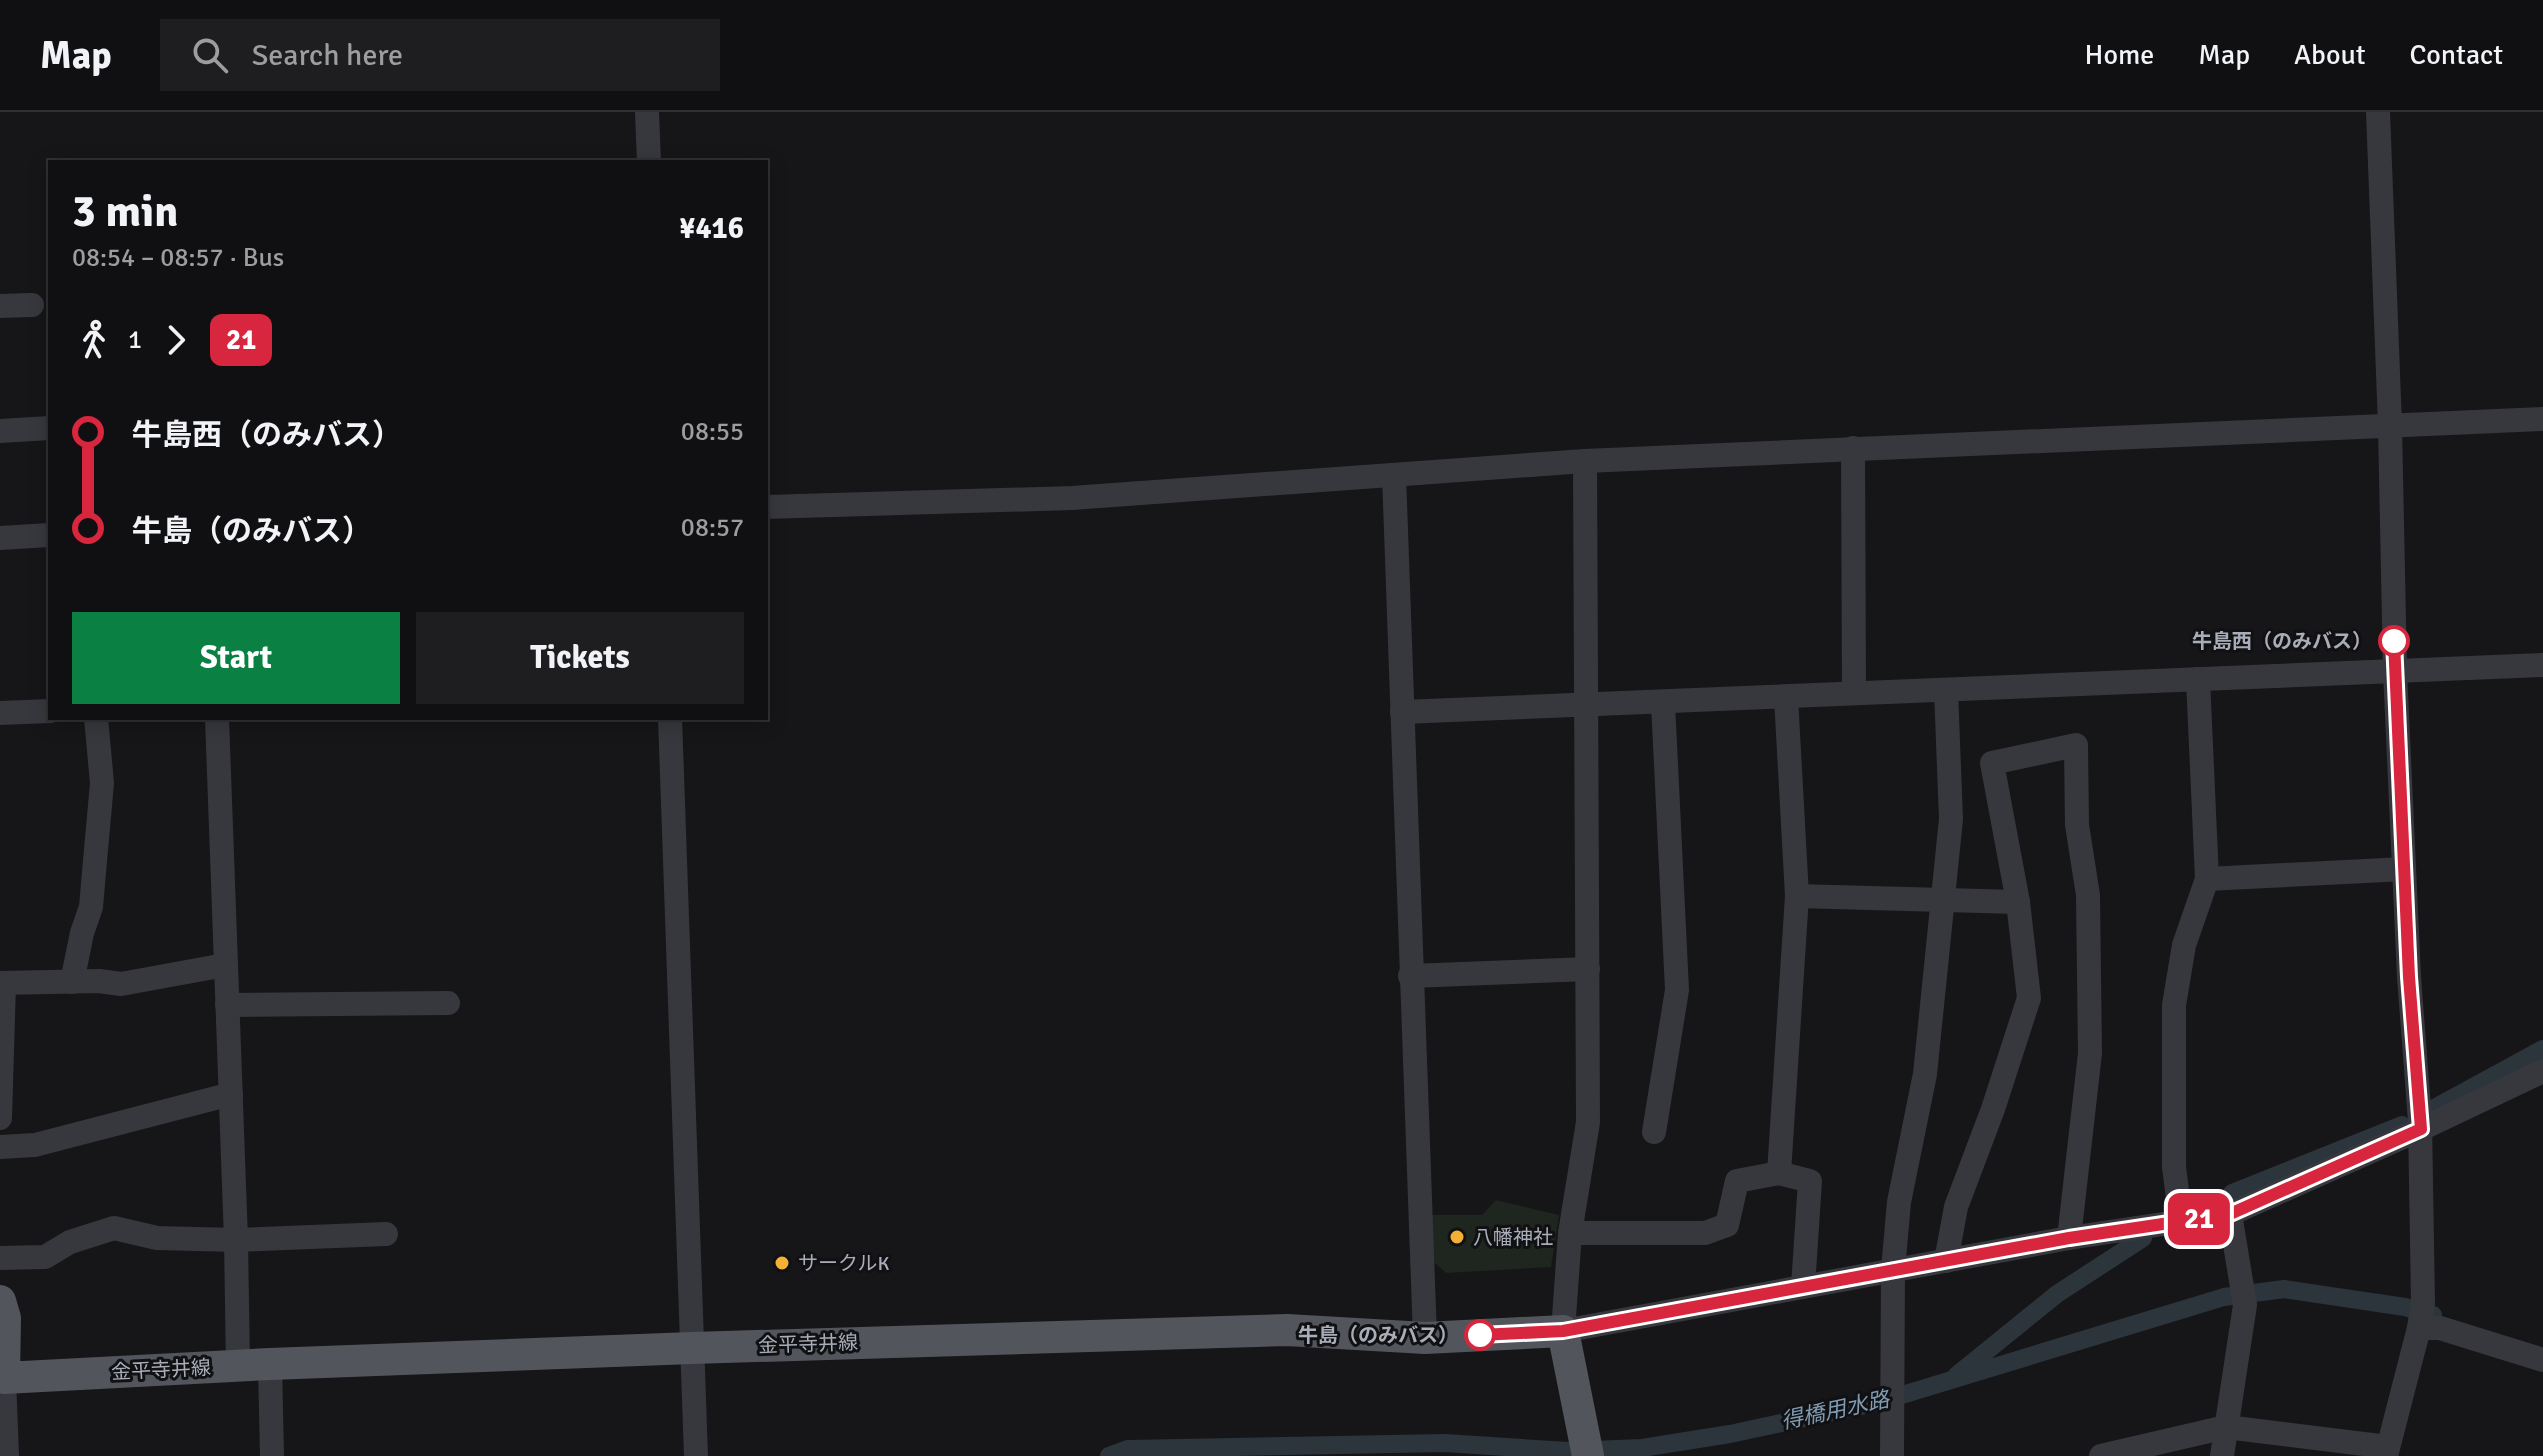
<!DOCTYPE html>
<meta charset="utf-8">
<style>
body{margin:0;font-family:Signika,"Noto Sans JP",sans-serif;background:#1e1e20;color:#f1f3f6;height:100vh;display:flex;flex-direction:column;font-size:30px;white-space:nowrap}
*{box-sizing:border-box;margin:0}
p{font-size:26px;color:#9c9d9f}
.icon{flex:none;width:44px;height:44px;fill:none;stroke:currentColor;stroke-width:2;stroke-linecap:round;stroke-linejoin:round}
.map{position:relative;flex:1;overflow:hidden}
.details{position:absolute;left:48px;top:48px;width:720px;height:560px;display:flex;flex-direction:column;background:#101012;border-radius:0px;box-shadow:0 4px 20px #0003,0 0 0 2px #303032}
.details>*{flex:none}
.badge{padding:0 16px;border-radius:12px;font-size:28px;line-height:52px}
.map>.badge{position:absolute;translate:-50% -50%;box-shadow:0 0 0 4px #fff}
.legs{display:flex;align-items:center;gap:12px;height:88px;padding:0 24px;font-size:26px}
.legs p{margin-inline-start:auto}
.overview{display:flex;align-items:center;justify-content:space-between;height:136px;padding:0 24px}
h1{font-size:44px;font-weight:700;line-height:60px}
.button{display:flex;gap:16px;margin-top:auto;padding:16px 24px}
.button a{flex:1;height:92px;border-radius:0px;background:#0b8043;color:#fff;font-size:32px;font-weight:700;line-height:92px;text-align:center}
.button a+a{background:#1e1e20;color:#f1f3f6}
ul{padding:0 24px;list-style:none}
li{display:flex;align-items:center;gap:28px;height:96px;font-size:30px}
li i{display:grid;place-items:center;width:12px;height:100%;margin:0 10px;background:currentColor}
li i::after{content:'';width:20px;height:20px;margin:-10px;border:6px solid;border-radius:50%;background:#101012}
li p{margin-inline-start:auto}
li:first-child i{background:linear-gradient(#0000 50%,currentColor 0)}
li:last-child i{background:linear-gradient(currentColor 50%,#0000 0)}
header{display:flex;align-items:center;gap:48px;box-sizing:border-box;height:112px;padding:0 40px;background:#101012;border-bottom:2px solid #303032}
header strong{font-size:38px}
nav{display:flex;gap:44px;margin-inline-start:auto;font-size:28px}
.search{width:560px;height:72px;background:#1e1e20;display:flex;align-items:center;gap:20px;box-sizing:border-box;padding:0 28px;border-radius:0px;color:#9c9d9f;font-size:30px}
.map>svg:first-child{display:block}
.green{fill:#1e261f}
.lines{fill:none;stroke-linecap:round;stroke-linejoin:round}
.canal{stroke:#2c353c;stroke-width:18}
.minor{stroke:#37383d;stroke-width:24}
.major{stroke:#53555c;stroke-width:32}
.line-1-casing{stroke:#fff;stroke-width:18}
.line-1{stroke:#d7263d;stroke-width:12}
.stop-1-dot{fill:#fff;stroke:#d7263d;stroke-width:4}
.poi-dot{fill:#f2b134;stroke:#111113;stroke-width:3}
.labels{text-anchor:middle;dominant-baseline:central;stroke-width:6;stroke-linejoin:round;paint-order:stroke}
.stop-label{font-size:20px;font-weight:bold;fill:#a8adb8;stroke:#111113;text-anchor:end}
.poi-label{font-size:20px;fill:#a8adb8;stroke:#111113;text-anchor:start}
.street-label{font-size:20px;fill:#a8adb8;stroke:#111113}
.water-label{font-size:22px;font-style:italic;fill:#7f9bb3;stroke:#111113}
</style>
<header>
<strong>Map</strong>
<div class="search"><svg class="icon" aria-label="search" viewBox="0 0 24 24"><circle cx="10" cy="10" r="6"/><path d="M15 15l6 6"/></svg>Search here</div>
<nav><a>Home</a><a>Map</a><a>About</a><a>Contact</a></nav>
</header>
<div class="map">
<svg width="2543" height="1344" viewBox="0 0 2543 1344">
<rect width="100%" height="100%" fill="#161618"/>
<path class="green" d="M1496 1088 1559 1103 1551 1155 1446 1161 1425 1142 1426 1103H1482Z"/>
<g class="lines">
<g class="canal">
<path d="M2431 998 2543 937"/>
<path d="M2232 1081 2402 1013"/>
<path d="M1957 1263 2057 1182 2143 1126"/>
<path d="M1109 1344 1128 1337 1445 1331 1567 1339 1642 1336 1730 1322 1879 1290 2224 1185 2284 1177 2405 1195 2433 1203"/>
</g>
<g class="minor">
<path d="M647 0 649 50"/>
<path d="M2378 0 2390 313 2395 559 2409 865 2420 1009 2423 1191 2419 1216 2386 1344"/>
<path d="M0 194 32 193"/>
<path d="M0 319 50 316"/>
<path d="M1853 336 1854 581"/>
<path d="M1585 349 1588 1010 1570 1121 1563 1219 2069 1126 2230 1102 2421 1017 2543 959"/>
<path d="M1394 363 1425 1226"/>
<path d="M766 395 1072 386 1585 349 2543 307"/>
<path d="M0 426 50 423"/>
<path d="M1786 585 1797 784 1779 1061 1810 1069 1803 1175"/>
<path d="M1402 600 2543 553"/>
<path d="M0 601 50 599"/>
<path d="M217 606 236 1128 238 1255"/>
<path d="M670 606 696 1344"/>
<path d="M2207 767 2404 757"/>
<path d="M1797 784 2018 790"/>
<path d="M1410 864 1588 857"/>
<path d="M72 870 82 821 91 795 95 749 102 671 96 606"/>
<path d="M0 871 99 869 121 872 225 853"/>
<path d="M227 893 448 891"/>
<path d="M0 1006 4 871"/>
<path d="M1654 1020 1677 878 1663 591"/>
<path d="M0 1035 35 1033 231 982"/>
<path d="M2181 1110 2174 1055V893L2184 833 2207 767 2198 567"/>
<path d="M1570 1121H1705L1727 1113 1737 1069 1779 1061"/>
<path d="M0 1146 45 1145 70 1130 114 1116 157 1126 236 1128 386 1122"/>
<path d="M1946 1149 1956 1095 1993 997 2029 886 2018 790 1992 651 2076 633 2077 713 2088 783 2090 941 2069 1126"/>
<path d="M2419 1216H2440L2543 1248"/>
<path d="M270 1252 272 1344"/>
<path d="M0 1266H4L7 1344"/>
<path d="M1892 1344 1893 1158 1899 1090 1925 962 1951 707 1946 578"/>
<path d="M2101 1344 2226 1315 2388 1335"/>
<path d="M2222 1344 2245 1193 2230 1102"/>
</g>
<path class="major" d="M0 1189 5 1206 4 1266 270 1252 692 1236 1287 1218 1425 1226 1563 1219 1588 1344"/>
</g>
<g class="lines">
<g class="line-1-casing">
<path id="line-1" d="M1480 1223 1563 1219 2069 1126 2230 1102 2421 1017 2409 865 2394 529"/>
</g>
<use href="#line-1" class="line-1"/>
</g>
<g class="stop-1-dot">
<circle cx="2394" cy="529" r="14"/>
<circle cx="1480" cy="1223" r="14"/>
</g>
<g class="poi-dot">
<circle cx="1457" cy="1125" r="8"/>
<circle cx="782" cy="1151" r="8"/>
</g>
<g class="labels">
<g class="stop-label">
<text x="2372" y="529">牛島西（のみバス）</text>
<text x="1458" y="1223">牛島（のみバス）</text>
</g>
<g class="poi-label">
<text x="1473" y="1125">八幡神社</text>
<text x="798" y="1151">サークルK</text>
</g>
<g class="street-label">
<text transform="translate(808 1232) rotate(-2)">金平寺井線</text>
<text transform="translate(161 1258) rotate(-3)">金平寺井線</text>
</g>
<g class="water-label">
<text transform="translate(1835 1298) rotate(-12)">得橋用水路</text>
</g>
</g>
</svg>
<b class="badge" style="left:2199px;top:1107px;background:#d7263d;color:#fff">21</b>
<section class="details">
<div class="overview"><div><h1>3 min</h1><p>08:54 – 08:57 · Bus</p></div><b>¥416</b></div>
<div class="legs"><svg class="icon" aria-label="walk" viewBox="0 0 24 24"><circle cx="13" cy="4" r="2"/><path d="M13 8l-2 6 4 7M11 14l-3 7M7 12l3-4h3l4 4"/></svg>1<svg class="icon" aria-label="forward" viewBox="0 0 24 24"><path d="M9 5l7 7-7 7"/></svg><b class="badge" style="background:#d7263d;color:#fff">21</b></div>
<ul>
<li><i style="color:#d7263d"></i><b>牛島西（のみバス）</b><p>08:55</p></li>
<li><i style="color:#d7263d"></i><b>牛島（のみバス）</b><p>08:57</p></li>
</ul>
<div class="button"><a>Start</a><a>Tickets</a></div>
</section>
</div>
